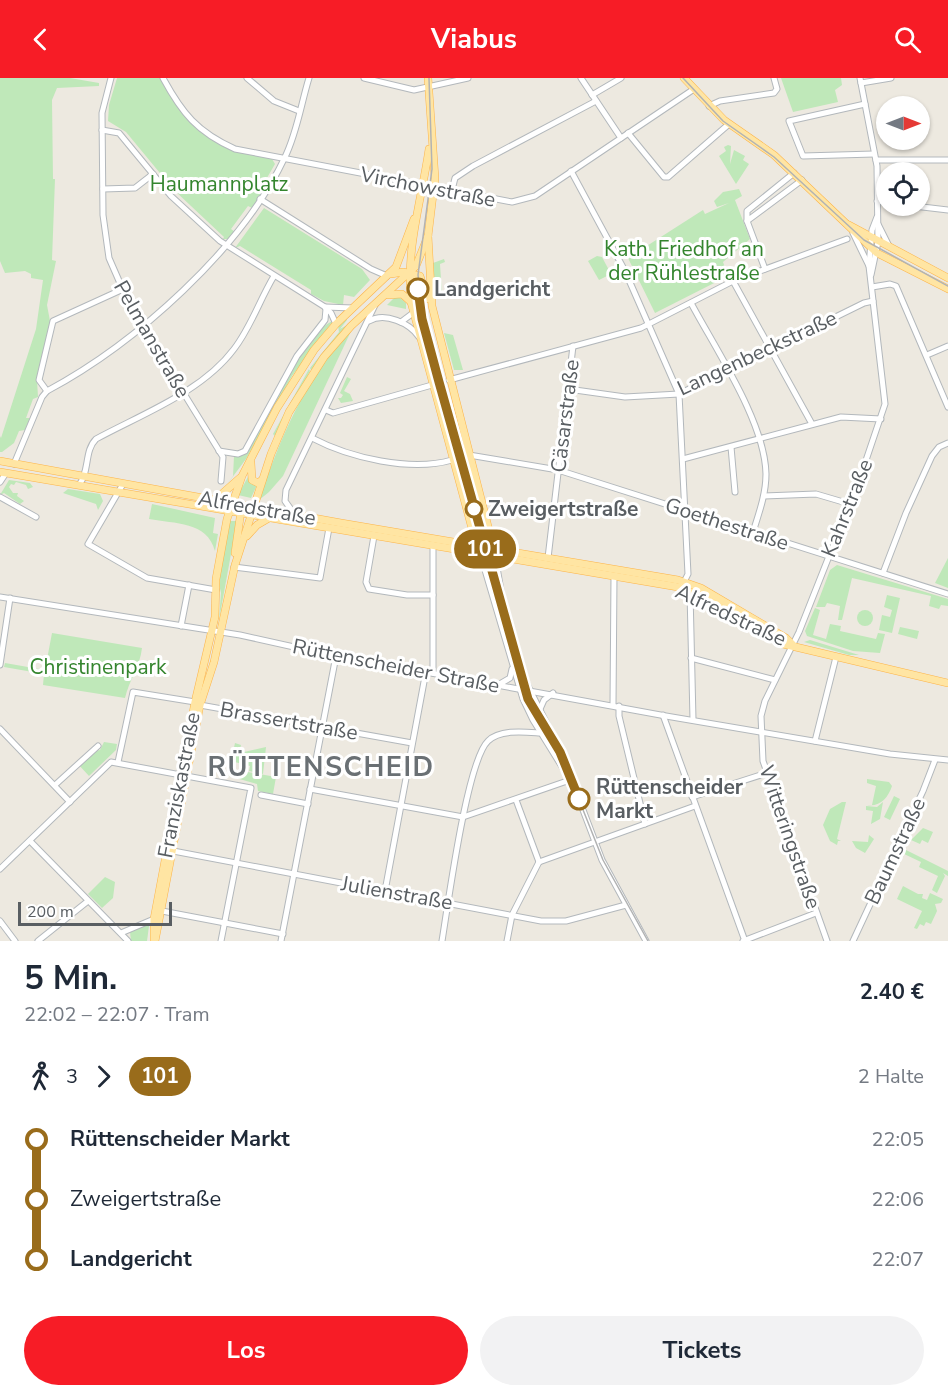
<!DOCTYPE html>
<html lang="de">
<meta charset="utf-8">
<style>
body{margin:0;font-family:"Nunito Sans",sans-serif;background:#f2f2f3;color:#1f2937;height:100vh;display:flex;flex-direction:column;font-size:22px;white-space:nowrap}
*{box-sizing:border-box;margin:0}
p{font-size:20px;color:#747a83}
.icon{flex:none;width:33px;height:33px;fill:none;stroke:currentColor;stroke-width:2;stroke-linecap:round;stroke-linejoin:round}
.map{position:relative;height:863px;overflow:hidden}
.sheet{display:flex;flex-direction:column;background:#fff;flex:1}
.sheet>*{flex:none}
.badge{padding:0 12px;border-radius:20px;font-size:21px;line-height:39px}
.needle{width:39px;rotate:90deg}
.controls{position:absolute;left:876px;top:18px;display:grid;gap:12px}
.controls a{display:grid;place-items:center;width:54px;height:54px;border-radius:50%;background:#fff;box-shadow:0 2px 4px #0004;font-size:30px}
.scale{position:absolute;left:18px;bottom:15px;width:154px;box-sizing:border-box;padding-left:6px;border:3px solid #595e62;border-top:0;font-size:16px;line-height:21px;white-space:nowrap;color:#595e62;-webkit-text-stroke:4px #fff;paint-order:stroke}
.map>.badge{position:absolute;translate:-50% -50%;box-shadow:0 0 0 3px #fff}
.legs{display:flex;align-items:center;gap:9px;height:66px;padding:0 24px;font-size:20px}
.legs p{margin-inline-start:auto}
.headline{display:flex;align-items:center;justify-content:space-between;height:102px;padding:0 24px}
h1{font-size:33px;font-weight:700;line-height:45px}
.button{display:flex;gap:12px;margin-top:auto;padding:12px 24px}
.button a{flex:1;height:69px;border-radius:36px;background:#f71c26;color:#fff;font-size:24px;font-weight:700;line-height:69px;text-align:center}
.button a+a{background:#f2f2f3;color:#1f2937}
ul{padding:0 24px;list-style:none}
li{display:flex;align-items:center;gap:21px;height:60px;font-size:22px}
li i{display:grid;place-items:center;width:9px;height:100%;margin:0 8px;background:currentColor}
li i::after{content:'';width:15px;height:15px;margin:-8px;border:4px solid;border-radius:50%;background:#fff}
li p{margin-inline-start:auto}
li:first-child i{background:linear-gradient(#0000 50%,currentColor 0)}
li:last-child i{background:linear-gradient(currentColor 50%,#0000 0)}
header{display:flex;justify-content:space-between;align-items:center;height:78px;padding:0 24px;background:#f71c26;color:#fff;font-size:27px;font-weight:700}
.map>svg:first-child{display:block}
.green{fill:#bfe8b9}
.lines{fill:none;stroke-linecap:round;stroke-linejoin:round}
.minor-casing{stroke:#b3b8bc;stroke-width:7}
.major-casing{stroke:#fdb449;stroke-width:8}
.minor{stroke:#fff;stroke-width:5}
.major{stroke:#ffe5a3;stroke-width:7}
.tram{stroke:#b2b3b3;stroke-width:1.5}
.line-1-casing{stroke:#fff;stroke-width:14}
.line-1{stroke:#996c1b;stroke-width:9}
.stop-1-dot{fill:#fff;stroke:#996c1b;stroke-width:3}
.labels{text-anchor:middle;dominant-baseline:central;stroke-width:6;stroke-linejoin:round;paint-order:stroke}
.park-label{font-size:21px;fill:#34852e;stroke:#fff}
.street-label{font-size:21px;fill:#595e62;stroke:#fff}
.stop-label{font-size:21px;font-weight:bold;fill:#595e62;stroke:#fff;text-anchor:start}
.district-label{font-size:27px;font-weight:bold;letter-spacing:1.5px;fill:#6a7074;stroke:#fff}
</style>
<header><svg class="icon" aria-label="back" viewBox="0 0 24 24"><path d="M15 5l-7 7 7 7"/></svg>Viabus<svg class="icon" aria-label="search" viewBox="0 0 24 24"><circle cx="10" cy="10" r="6"/><path d="M15 15l6 6"/></svg></header>
<div class="map">
<svg width="948" height="863" viewBox="0 0 948 863">
<rect width="100%" height="100%" fill="#ede9e0"/>
<g class="green">
<path d="M0 0H70L99 5V8L57 10 52 22 53 101H55L52 182 56 183 47 227 50 243 37 302 38 319 33 321 26 340H30L25 352 19 353 14 365 2 374H0V358L1 360 36 251 43 202 31 200V196L25 193 5 195 0 183Z"/>
<path d="M117 0H160C189 51 213 70 272 81L275 86 260 112 263 114 252 130 248 128 231 151 235 154 228 161H223L224 159 175 113 172 114 166 108 169 106 126 54 108 43 109 27Z"/>
<path d="M781 0H841L842 7 835 12 838 24 793 34Z"/>
<path d="M728 67 731 68 730 86 734 72 745 78 743 82 749 86 736 106 719 78 726 73 724 69Z"/>
<path d="M739 111 742 118 735 122 750 161 723 184 728 198 655 235 628 180 703 132 705 136 729 125 717 129 714 123 723 114Z"/>
<path d="M264 130 362 191 370 202 354 219 344 217 343 227 324 223 311 216V212L240 168 235 170Z"/>
<path d="M597 178 602 179 611 196 599 202 588 183Z"/>
<path d="M444 181 445 184 440 186 442 217 436 218 433 185Z"/>
<path d="M399 219 406 225V231L387 227 394 220Z"/>
<path d="M346 240 347 242 340 251 347 247 311 292 310 290 339 254 338 248Z"/>
<path d="M333 243 292 298 246 381 225 409 233 398 234 378 243 377 248 373C265 344 304 253 333 243Z"/>
<path d="M352 251 283 398 269 414 259 422C281 358 305 300 352 251Z"/>
<path d="M444 255 453 257 463 292H454Z"/>
<path d="M309 291 310 293 275 358 273 356Z"/>
<path d="M347 299 351 301 344 313 350 316 353 323 341 325 338 320H341L343 317 340 315Z"/>
<path d="M249 397 257 407 251 420 238 417Z"/>
<path d="M9 402 30 405 33 409 28 411 26 407 16 404 14 407 11 406 9 409 13 415H18L17 418 24 423 20 426 4 415 0 417Z"/>
<path d="M68 411 100 416 103 423 98 432 96 426 63 415Z"/>
<path d="M152 426 215 440 213 455 218 456 215 473C207 443 175 446 149 441Z"/>
<path d="M229 443H237L219 542 221 515 218 501Z"/>
<path d="M948 480V510L935 505Z"/>
<path d="M837 487 948 521V528L941 527 939 531 929 528 931 518 852 500 842 542H838L840 528 827 525 825 529H816L830 492Z"/>
<path d="M887 517 900 520 892 555 879 552 882 537 890 539 892 532 884 529Z"/>
<path d="M815 530 820 532 813 557 826 561 830 546 841 548 840 553 876 561 878 555 885 556 880 575 853 573 807 558 805 553Z"/>
<circle cx="865" cy="540" r="8"/>
<path d="M900 549 919 553 917 561 898 556Z"/>
<path d="M52 555 142 570C140 589 129 602 125 620L43 607 44 596 4 589 5 585 45 592Z"/>
<path d="M810 562 859 577H849L804 564Z"/>
<path d="M104 664 117 666 116 672 89 698 78 686 91 674 100 672Z"/>
<path d="M235 665 241 667 240 671 244 674 266 669 263 696 249 693 250 688 231 683Z"/>
<path d="M231 691 276 699 273 716 258 713 257 706 229 698Z"/>
<path d="M867 701 889 704 892 708C888 720 880 729 867 727H872L876 708 867 705Z"/>
<path d="M894 718 900 721 890 742 884 739Z"/>
<path d="M842 724H846L837 761 841 763H838L837 767 844 771 830 763 823 747 830 731Z"/>
<path d="M883 724 880 741 871 746 873 733 866 732V728L877 729Z"/>
<path d="M923 750 933 754 928 765 922 762 920 766 911 762Z"/>
<path d="M869 757 874 761 865 775 856 770 852 763 868 764Z"/>
<path d="M902 770 948 793V798L943 795 945 798 937 815 932 812 938 798 919 789 921 784 902 775Z"/>
<path d="M105 799 115 804 113 820 102 830 88 816Z"/>
<path d="M903 808 918 816H923L922 820 927 822 930 815 943 821 941 825 935 826 937 833 931 846 926 844 924 848 920 846 917 851 914 850 922 833 897 821Z"/>
<path d="M144 846 149 848 147 863H131L130 854Z"/>
</g>
<g class="lines">
<g class="minor-casing">
<g id="minor">
<path d="M111 0 102 35 103 137 109 180 130 228 223 379 221 403"/>
<path d="M163 0C182 35 197 54 235 71L512 124 535 118 694 11"/>
<path d="M247 0 274 23 299 33"/>
<path d="M364 0 414 12 468 0"/>
<path d="M581 0 621 60"/>
<path d="M860 0 877 88 878 164 871 197"/>
<path d="M861 5 891 0"/>
<path d="M592 17 621 0"/>
<path d="M865 26 789 43 803 78 874 76"/>
<path d="M709 28 720 23 774 15 777 11 774 0"/>
<path d="M102 52 119 55 171 118 220 163 325 229 331 235 336 246"/>
<path d="M628 55 664 99H668L729 46"/>
<path d="M876 82H948"/>
<path d="M571 93 625 193 679 316 688 496 683 506"/>
<path d="M794 95 747 133V143L802 102"/>
<path d="M103 111 135 110 153 96"/>
<path d="M452 112 455 100 473 88 596 23"/>
<path d="M260 121 371 191 387 198"/>
<path d="M877 123 886 124"/>
<path d="M914 128 948 132"/>
<path d="M747 143 765 191"/>
<path d="M878 146 889 168"/>
<path d="M853 155 869 188"/>
<path d="M733 203 812 346"/>
<path d="M872 209 890 206 896 208 948 329"/>
<path d="M691 225C716 272 765 344 766 396 766 416 759 435 753 454"/>
<path d="M325 229 353 230"/>
<path d="M369 243C385 234 410 245 419 259"/>
<path d="M401 244 413 235"/>
<path d="M927 277 948 268"/>
<path d="M449 302 641 250 733 203 847 161"/>
<path d="M568 311 625 319 679 316 864 225 873 223"/>
<path d="M47 313 39 302 53 243 121 212"/>
<path d="M326 332 333 335 432 307"/>
<path d="M312 360C350 380 411 394 452 382"/>
<path d="M731 369 735 414"/>
<path d="M219 373 238 376 245 373 297 278 325 242 326 231"/>
<path d="M469 377 558 392 948 516"/>
<path d="M683 381 841 339 881 341"/>
<path d="M14 386 42 319 47 313C135 266 242 171 285 79 297 55 301 26 309 0"/>
<path d="M0 404 6 395"/>
<path d="M123 406 88 466 147 500 216 512"/>
<path d="M79 407C90 393 84 373 96 361 142 336 202 314 234 271 251 249 260 221 274 198"/>
<path d="M764 418 816 416 850 426"/>
<path d="M0 419 36 439"/>
<path d="M295 437 285 423 286 412 376 225"/>
<path d="M374 458 366 504 369 511 407 517H433"/>
<path d="M480 475 523 621 533 642 569 700"/>
<path d="M495 478 502 518 527 606 561 674 602 782 646 863"/>
<path d="M548 480 573 268"/>
<path d="M234 489 320 500 329 450"/>
<path d="M883 495 906 435 932 378 939 369 948 365"/>
<path d="M690 514 693 642"/>
<path d="M0 519 240 557 321 575 666 638 890 676 948 682"/>
<path d="M181 548 189 507"/>
<path d="M691 580 775 602"/>
<path d="M0 587 10 520"/>
<path d="M433 595V467"/>
<path d="M498 607 510 600 512 591"/>
<path d="M200 627 412 665"/>
<path d="M613 627 614 498"/>
<path d="M619 628V638L645 746"/>
<path d="M540 631 544 622 553 615"/>
<path d="M663 637 745 863"/>
<path d="M0 651 70 724"/>
<path d="M815 663 836 579"/>
<path d="M118 684 133 614 195 624"/>
<path d="M55 707 98 668"/>
<path d="M310 711 463 739 570 702"/>
<path d="M261 717 308 726"/>
<path d="M692 719 767 695"/>
<path d="M516 722 539 784"/>
<path d="M30 763 128 863"/>
<path d="M168 772 541 843H566L626 827"/>
<path d="M539 784 695 728"/>
<path d="M0 791 111 684 251 710 221 863"/>
<path d="M385 813 426 593"/>
<path d="M0 843 15 863"/>
<path d="M121 855 154 841 162 833 283 856"/>
<path d="M38 863 88 823"/>
<path d="M281 863 336 578"/>
<path d="M442 863C448 827 467 683 488 663 500 651 525 654 540 655"/>
<path d="M507 863 512 837 539 784"/>
<path d="M743 863 816 835"/>
<path d="M827 863 763 683 761 638 765 623 799 554 860 400 885 326 869 188 872 152 877 139"/>
<path d="M853 863 923 713 935 682"/>
</g>
</g>
<g class="major-casing">
<g id="major">
<path d="M428 0 435 100 428 158 432 228 494 472"/>
<path d="M684 0 724 42 774 77 877 175 948 211"/>
<path d="M429 71C421 125 406 168 411 224L477 469"/>
<path d="M849 147 948 200"/>
<path d="M391 196 403 194 420 198 427 221"/>
<path d="M388 217 402 216 411 224"/>
<path d="M0 383 341 445 678 502 701 510 786 560 793 567"/>
<path d="M251 385 252 402 258 405 262 402"/>
<path d="M0 394 678 509 705 520 783 566 948 605"/>
<path d="M215 422 240 400"/>
<path d="M247 458 257 447 269 440"/>
<path d="M235 475 241 433"/>
<path d="M154 863V841L174 735 195 624 215 539 216 501 227 441 242 398 277 330 314 272 336 246 396 189 414 141"/>
<path d="M155 863 200 627 214 584 235 487 271 376 289 334 324 279 351 248 416 188 428 158"/>
</g>
</g>
<use href="#minor" class="minor"/>
<use href="#major" class="major"/>
<g class="tram">
<path d="M429 0 432 91 418 197 424 248 528 621 560 674 603 782 648 863"/>
<path d="M683 0 723 43 774 79 864 162 948 208"/>
</g>
</g>
<g class="lines">
<g class="line-1-casing">
<path id="line-1" d="M418 211 422 241 439 304 528 621 560 674 579 721"/>
</g>
<use href="#line-1" class="line-1"/>
</g>
<g class="stop-1-dot">
<circle cx="418" cy="211" r="10"/>
<circle cx="474" cy="431" r="8"/>
<circle cx="579" cy="721" r="10"/>
</g>
<g class="labels">
<g class="park-label">
<text x="219" y="106">Haumannplatz</text>
<text x="684" y="171">Kath. Friedhof an<tspan x="684" dy="24">der Rühlestraße</tspan></text>
<text x="98" y="589">Christinenpark</text>
</g>
<g class="street-label">
<text transform="translate(428 109) rotate(11)">Virchowstraße</text>
<text transform="translate(152 261) rotate(60)">Pelmanstraße</text>
<text transform="translate(757 275) rotate(-25)">Langenbeckstraße</text>
<text transform="translate(565 338) rotate(-83)">Cäsarstraße</text>
<text transform="translate(257 430) rotate(10)">Alfredstraße</text>
<text transform="translate(847 430) rotate(-68)">Kahrstraße</text>
<text transform="translate(727 446) rotate(18)">Goethestraße</text>
<text transform="translate(731 537) rotate(25)">Alfredstraße</text>
<text transform="translate(396 588) rotate(11)">Rüttenscheider Straße</text>
<text transform="translate(289 643) rotate(10)">Brassertstraße</text>
<text transform="translate(179 707) rotate(-79)">Franziskastraße</text>
<text transform="translate(790 759) rotate(71)">Witteringstraße</text>
<text transform="translate(895 773) rotate(-65)">Baumstraße</text>
<text transform="translate(397 815) rotate(10)">Julienstraße</text>
</g>
<g class="stop-label">
<text x="434" y="211">Landgericht</text>
<text x="488" y="431">Zweigertstraße</text>
<text x="596" y="709">Rüttenscheider<tspan x="596" dy="24">Markt</tspan></text>
</g>
<g class="district-label">
<text x="321" y="689">RÜTTENSCHEID</text>
</g>
</g>
</svg>
<div class="controls">
<a><svg class="needle" viewBox="-14 -14 28 28"><path d="M0-13l5 13h-10z" fill="#e53935"/><path d="M0 13l5-13h-10z" fill="#747a83"/></svg></a>
<a><svg class="icon" aria-label="locate" viewBox="0 0 24 24"><circle cx="12" cy="12" r="6"/><path d="M12 2v4M12 18v4M2 12h4M18 12h4"/></svg></a>
</div>
<div class="scale">200 m</div>
<b class="badge" style="left:485px;top:471px;background:#996c1b;color:#fff">101</b>
</div>
<section class="sheet">
<div class="headline"><div><h1>5 Min.</h1><p>22:02 – 22:07 · Tram</p></div><b>2.40 €</b></div>
<div class="legs"><svg class="icon" aria-label="walk" viewBox="0 0 24 24"><circle cx="13" cy="4" r="2"/><path d="M13 8l-2 6 4 7M11 14l-3 7M7 12l3-4h3l4 4"/></svg>3<svg class="icon" aria-label="forward" viewBox="0 0 24 24"><path d="M9 5l7 7-7 7"/></svg><b class="badge" style="background:#996c1b;color:#fff">101</b><p>2 Halte</p></div>
<ul>
<li><i style="color:#996c1b"></i><b>Rüttenscheider Markt</b><p>22:05</p></li>
<li><i style="color:#996c1b"></i><span>Zweigertstraße</span><p>22:06</p></li>
<li><i style="color:#996c1b"></i><b>Landgericht</b><p>22:07</p></li>
</ul>
<div class="button"><a>Los</a><a>Tickets</a></div>
</section>
